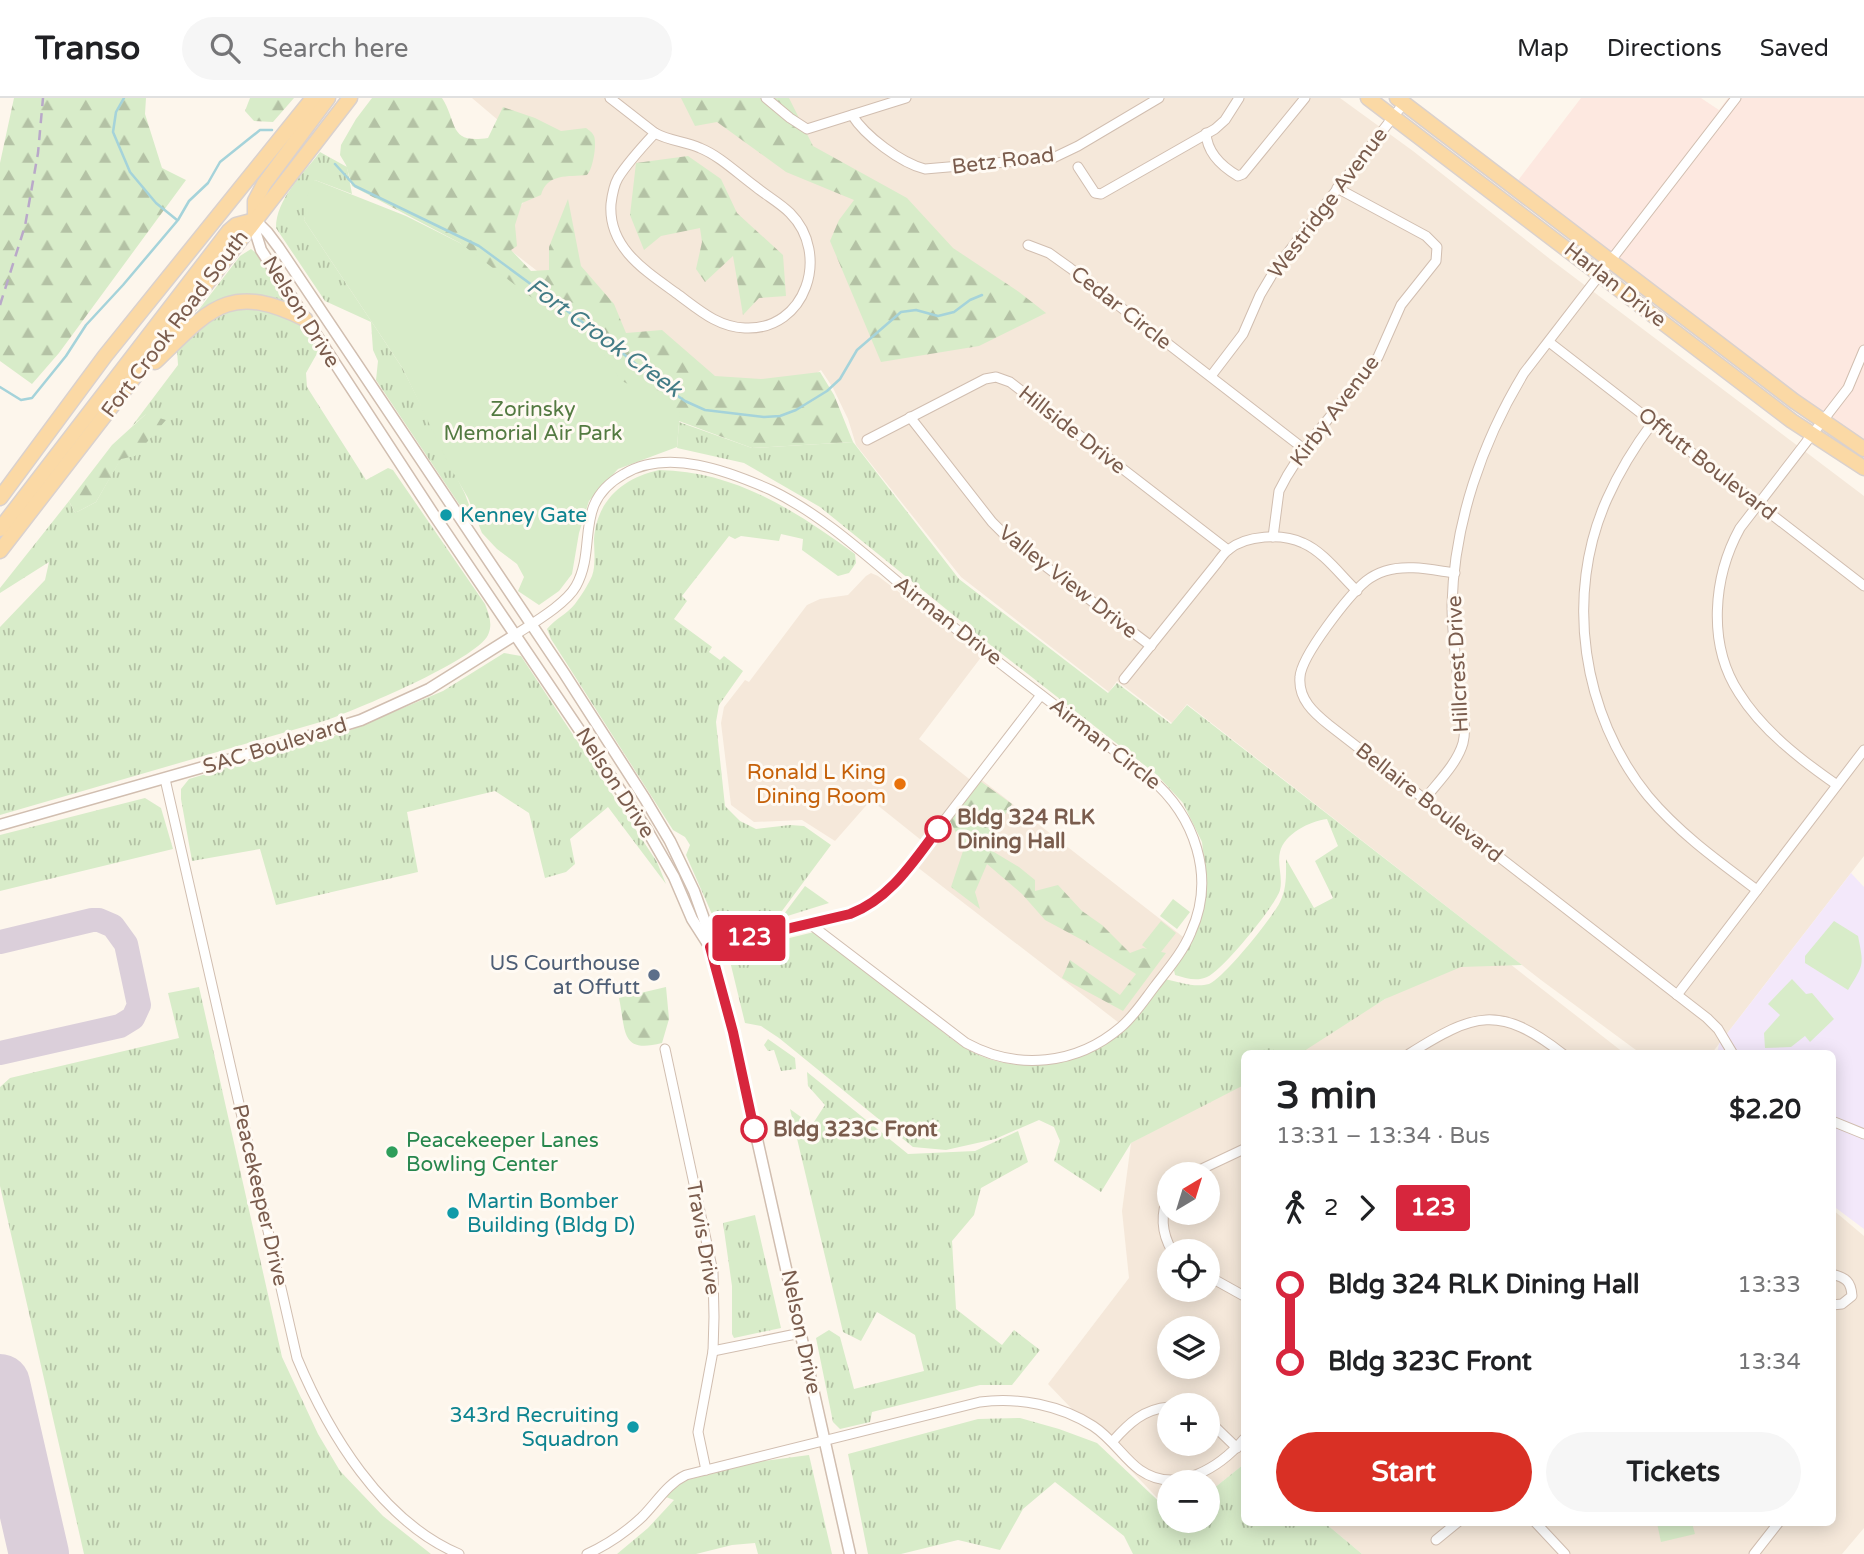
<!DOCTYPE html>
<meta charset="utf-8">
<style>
body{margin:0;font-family:"Varela Round",sans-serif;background:#f6f6f6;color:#202124;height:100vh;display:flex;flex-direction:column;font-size:26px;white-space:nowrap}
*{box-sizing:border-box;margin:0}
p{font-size:23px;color:#757577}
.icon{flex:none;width:38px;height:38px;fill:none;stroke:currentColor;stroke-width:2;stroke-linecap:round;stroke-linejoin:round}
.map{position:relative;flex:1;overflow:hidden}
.sheet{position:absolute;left:1241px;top:952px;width:595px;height:476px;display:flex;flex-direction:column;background:#fff;border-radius:10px;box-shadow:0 4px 18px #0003}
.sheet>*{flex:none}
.badge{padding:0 14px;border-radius:5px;font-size:24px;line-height:46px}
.needle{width:46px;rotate:38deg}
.tools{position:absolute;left:1157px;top:1064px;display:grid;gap:14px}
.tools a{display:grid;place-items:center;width:63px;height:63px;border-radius:50%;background:#fff;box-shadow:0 4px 18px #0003;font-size:35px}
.map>.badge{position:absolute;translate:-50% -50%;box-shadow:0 0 0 4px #fff}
.legs{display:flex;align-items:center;gap:10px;height:77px;padding:0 35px;font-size:23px}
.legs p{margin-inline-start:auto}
.headline{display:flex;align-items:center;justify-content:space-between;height:119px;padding:0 35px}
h1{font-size:38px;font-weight:700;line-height:52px}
.primary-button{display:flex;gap:14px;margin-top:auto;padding:14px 35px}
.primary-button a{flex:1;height:80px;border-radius:42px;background:#d93025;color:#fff;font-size:28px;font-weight:700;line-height:80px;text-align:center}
.primary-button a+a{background:#f6f6f6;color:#202124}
ul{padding:0 35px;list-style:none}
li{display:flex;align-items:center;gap:24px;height:77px;font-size:26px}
li i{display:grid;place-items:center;width:10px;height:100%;margin:0 9px;background:currentColor}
li i::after{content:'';width:18px;height:18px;margin:-9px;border:5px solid;border-radius:50%;background:#fff}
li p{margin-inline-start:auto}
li:first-child i{background:linear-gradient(#0000 50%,currentColor 0)}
li:last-child i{background:linear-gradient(currentColor 50%,#0000 0)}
header{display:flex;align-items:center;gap:42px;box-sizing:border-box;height:98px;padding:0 35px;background:#fff;border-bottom:2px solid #e0e0e0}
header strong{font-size:33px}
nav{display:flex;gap:38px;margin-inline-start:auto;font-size:24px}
.search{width:490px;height:63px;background:#f6f6f6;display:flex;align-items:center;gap:18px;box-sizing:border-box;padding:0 24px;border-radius:38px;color:#757577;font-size:26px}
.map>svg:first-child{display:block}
.residential{fill:#f5e8da;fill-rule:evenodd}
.commercial{fill:#fde8e0}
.education{fill:#f3e8fa}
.grass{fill:url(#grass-tufts)}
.forest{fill:url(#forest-firs)}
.park{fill:#d8ecc9}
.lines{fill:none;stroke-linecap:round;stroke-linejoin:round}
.stream{stroke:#a5d3da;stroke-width:2.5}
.taxiway{stroke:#dbcfda;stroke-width:24}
.runway{stroke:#dbcfda;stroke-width:60}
.minor-casing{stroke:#d1beb0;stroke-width:11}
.tertiary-casing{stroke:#d1beb0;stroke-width:13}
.primary-casing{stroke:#dad1cd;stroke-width:17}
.minor{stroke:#fff;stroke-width:9}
.tertiary{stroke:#fff;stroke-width:10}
.primary{stroke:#fbd9a5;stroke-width:14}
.rail{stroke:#b9a8c9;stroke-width:2.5;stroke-dasharray:10 7;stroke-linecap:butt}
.line-1-casing{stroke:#fff;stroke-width:16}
.line-1{stroke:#d7263d;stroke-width:10}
.culture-dot{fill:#0f9aa8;stroke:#fffaf3;stroke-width:2.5}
.food-dot{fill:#e8710a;stroke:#fffaf3;stroke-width:2.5}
.stop-1-dot{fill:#fff;stroke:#d7263d;stroke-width:3.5}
.service-dot{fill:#5c6f8a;stroke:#fffaf3;stroke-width:2.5}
.leisure-dot{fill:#2e9e5b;stroke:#fffaf3;stroke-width:2.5}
.labels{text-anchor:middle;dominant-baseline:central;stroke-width:6;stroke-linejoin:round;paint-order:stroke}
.street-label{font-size:21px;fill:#7a5c4d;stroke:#fffaf3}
.park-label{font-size:21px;fill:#537a41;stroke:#fffaf3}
.culture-label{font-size:21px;fill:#0d838f;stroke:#fffaf3;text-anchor:start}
.food-label{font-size:21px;fill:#c56008;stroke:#fffaf3;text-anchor:end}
.stop-label{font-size:21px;font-weight:bold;fill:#7a5c4d;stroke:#fffaf3;text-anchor:start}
.service-label{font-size:21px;fill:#4e5e75;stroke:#fffaf3;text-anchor:end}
.leisure-label{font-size:21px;fill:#27864d;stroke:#fffaf3;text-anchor:start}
.water-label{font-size:23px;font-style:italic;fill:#437c86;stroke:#fffaf3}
</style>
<header>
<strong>Transo</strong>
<div class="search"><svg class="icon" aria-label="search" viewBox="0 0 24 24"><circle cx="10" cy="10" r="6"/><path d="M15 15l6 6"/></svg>Search here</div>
<nav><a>Map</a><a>Directions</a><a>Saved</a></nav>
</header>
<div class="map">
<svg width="1864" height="1456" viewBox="0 0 1864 1456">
<defs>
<pattern id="grass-tufts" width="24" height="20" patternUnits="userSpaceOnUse" patternTransform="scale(1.75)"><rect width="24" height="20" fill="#d8ecc9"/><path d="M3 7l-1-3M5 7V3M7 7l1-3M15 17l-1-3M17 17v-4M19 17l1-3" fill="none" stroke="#b4c2a5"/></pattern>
<pattern id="forest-firs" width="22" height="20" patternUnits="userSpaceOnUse" patternTransform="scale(1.75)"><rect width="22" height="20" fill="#d8ecc9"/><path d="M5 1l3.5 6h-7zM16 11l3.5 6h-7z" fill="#b4c2a5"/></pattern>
</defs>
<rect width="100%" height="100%" fill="#fdf6ec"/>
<g class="residential">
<path d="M472 0H1340L1413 53 1550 161 1864 398V758L1712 955H1640L1541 882 1187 606 1172 625 1117 583 1109 594 961 479 856 347 848 321 833 290 821 272 799 288 773 297 662 270 496 141 551 67Z"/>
<path d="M871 475 878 478 982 558 919 641 973 684 978 679 1187 842 1123 928 912 765 926 746 871 702 835 743 802 722 754 724 731 707 721 625 724 609 745 582 749 584 807 507 820 501 848 497 866 478Z"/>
<path d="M1478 841 1624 955 1292 956 1392 897Z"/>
<path d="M1244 983V1366L1208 1395V1384H1169V1412L1048 1286 1129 1180 1122 1113 1131 1045ZM1169 1076H1208V1115H1169ZM1169 1153H1208V1192H1169ZM1169 1230H1208V1269H1169ZM1169 1307H1208V1346H1169Z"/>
<path d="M1832 1111 1864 1138V1430L1842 1456H1362L1325 1425 1832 1424Z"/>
</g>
<path class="commercial" d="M1581 0H1701L1719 12 1728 0H1864V345L1854 340 1516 85Z"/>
<path class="education" d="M1851 775 1864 789V1131L1832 1107V956H1717L1719 946Z"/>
<g class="grass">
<path d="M320 54 347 69 352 96 315 82 304 122 403 271 465 396 472 415 467 418 376 282 378 263 373 252 371 224 325 203 276 130C276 101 303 76 320 54Z"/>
<path d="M251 151 256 155 287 204 259 197 231 199 187 227 240 158Z"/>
<path d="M237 210 271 211 304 226 319 252 306 275 307 289 366 382 388 370 393 372 485 506C489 517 493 526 488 537 476 562 354 613 324 623L0 717V529L45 482 49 464 0 495V490L69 403 75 415 96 404 146 316 132 328 178 267 177 251 213 222Z"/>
<path d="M679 324 752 350 853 344 959 481 1108 595 1117 585 1171 626 1187 607 1522 867 1461 869 1385 901 1301 955 1244 956V987L1131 1045 1101 1094 1054 1063 1060 1043 1054 1029 1039 1022 995 1041 946 1052 913 1049 779 940 761 928 745 925 728 855 814 834C849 861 884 888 920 915 939 930 958 949 981 958 1028 977 1088 966 1125 931 1141 917 1153 897 1165 881 1179 884 1195 890 1209 886 1223 881 1273 819 1280 804 1287 790 1286 777 1286 761L1314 810 1333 800 1315 763 1338 748 1327 721C1310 723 1284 736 1280 754 1277 766 1283 780 1280 792 1276 807 1222 873 1207 879 1196 884 1186 880 1175 877L1174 872 1197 831 1207 788 1202 744 1183 705 1157 677 988 545 820 409 744 365 677 350Z"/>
<path d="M659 372C735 373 796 413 855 456L856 465 849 475 838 478 802 452 803 441 781 436 779 443 741 438 735 441 729 438 682 498 687 503 674 521 712 549 709 554 720 562 724 558 743 573 719 607 716 624 725 708 740 723 756 731 790 727 804 728 831 747 776 821 729 833H722L718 830 686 757 690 747 685 739 673 732 551 541 547 531C555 521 567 516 575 506 581 498 588 487 592 478 596 467 594 452 594 441 597 402 623 380 659 372Z"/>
<path d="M504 555 521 558 657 764 666 786 608 709 570 741 575 766 566 774 545 780 529 715 495 693 407 714 418 774 276 807 260 751 192 763 181 701V691L189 681 346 634 443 593Z"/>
<path d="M145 700 161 710 173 751 0 793V737Z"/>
<path d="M805 788 829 805 781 820Z"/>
<path d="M199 889 282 1259 318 1336 340 1373 383 1418 431 1456H84L0 1088V989L10 980 179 940 168 895Z"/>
<path d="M768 941 795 960 796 971 781 973 774 952 768 953 764 947Z"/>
<path d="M807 974 908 1056 975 1053 1018 1033 1028 1064 981 1090 974 1117 952 1143 956 1211 1002 1247 1014 1232 1040 1252 1012 1287H980L872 1314 870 1324 840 1331 833 1324 816 1240 829 1232 840 1239 854 1291 924 1273 915 1237 877 1214 861 1243 843 1234 790 1011 812 1027 825 1007 808 988Z"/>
<path d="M755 1117 781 1230 734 1240 732 1236V1188L723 1125Z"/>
<path d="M1020 1320 1059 1331 1097 1345 1169 1413V1423H1208V1395L1244 1366V1424L1325 1425 1362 1456H1133L1124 1438 1055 1384 1023 1411 1000 1452 958 1442 901 1456H868L848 1356 978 1321Z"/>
<path d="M809 1357 832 1456H758L755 1445 732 1447 696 1456H617L648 1430 674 1402 666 1399 679 1384 757 1364Z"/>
</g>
<g class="forest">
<path d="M14 0H146L145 16 162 70 186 82 59 255 32 286 0 263V65Z"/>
<path d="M250 0H294L273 24 254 23 245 13Z"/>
<path d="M372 0H442C458 25 448 46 488 40L503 9 535 20 561 33 586 30C590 33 592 34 594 38 597 46 593 71 587 77 568 79 547 75 541 97L522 105 515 127 517 148 511 152 531 173 549 172V149L568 101 581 168 614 206 626 235 662 232 715 278 761 281 820 274 834 297 853 344 752 350 649 312 460 145 352 88 346 67 340 57 341 47 356 21Z"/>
<path d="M681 0H789L813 48 907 100 953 150 1019 194 1046 215 979 248 881 264 830 143 839 122 854 102 786 74 717 24 695 28Z"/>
<path d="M688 58 721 81 737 115 783 157 786 198 759 200 743 217 733 158 705 184 696 171 702 144 700 130 661 138 644 152 630 117 636 65Z"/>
<path d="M146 316 166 322 135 358 121 361 96 404 75 415 69 403 112 347Z"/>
<path d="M980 683 1012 706 984 748 1019 769 1035 782V793L1058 787 1082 813 1102 827 1130 855 1143 850 1166 855 1123 913 1062 880 1070 862 1120 897 1136 876 1084 843 1045 822 1022 796 987 766 975 794 980 811 951 789 964 750 950 723Z"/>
<path d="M666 889 669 921 662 945C620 956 626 933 619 900Z"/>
</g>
<g class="park">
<path d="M315 82 406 118 460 145 602 253 620 282 680 312 677 349 618 371 589 403 579 435 572 476 559 493 539 507 518 493 524 479 517 466 497 451 482 435 468 400 450 369 403 271 304 122 309 91Z"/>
<path d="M1173 801 1190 814 1177 831 1160 818Z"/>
<path d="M1161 823 1176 835 1157 859 1142 847Z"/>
<path d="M1834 823 1858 838C1864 868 1864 866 1848 892L1805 865V858Z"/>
<path d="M1792 881 1806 896 1812 895 1834 921 1810 944 1805 938 1791 949 1765 950 1764 935 1780 917 1768 906Z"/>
<path d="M1657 1425H1692L1695 1436 1661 1444Z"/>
</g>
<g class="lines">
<g class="stream">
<path d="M124 0 116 14 113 34 130 74 156 105 177 122"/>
<path d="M335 66 355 88 479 148 604 240 659 285 685 303 705 312 764 319 780 318 796 312 827 293 840 281 857 252 901 214 916 212 938 218 954 214 970 202 982 197"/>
<path d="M0 289 21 302 32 300 66 258 86 227 123 187 178 122 189 103 208 85 220 64 260 32H272"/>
</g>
<path class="taxiway" d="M0 844 92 822H99L113 828 126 846 139 907 133 920 120 928 0 955"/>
<path class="runway" d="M0 1286 39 1456"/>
<g class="minor-casing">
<g id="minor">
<path d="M610 0 655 35"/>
<path d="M766 0 790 20 807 31 906 0"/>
<path d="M852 17C865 38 901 65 925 71L1053 60 1078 48 1159 0"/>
<path d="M655 35C669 43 685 43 700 50 720 58 738 76 756 89 767 98 780 105 790 115 831 156 806 233 745 230 717 229 698 211 676 195 644 172 608 149 611 106 612 98 614 87 618 80 628 64 642 49 655 35Z"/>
<path d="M1206 35C1207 55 1221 68 1238 78L1243 76 1305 0"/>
<path d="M1078 69 1095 95 1101 96 1215 31 1225 22 1239 0"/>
<path d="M1028 147 1049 155 1070 170 1304 351"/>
<path d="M1549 244 1864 488"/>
<path d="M1211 278 1243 236 1260 197 1276 170 1404 5"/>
<path d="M910 319 992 424 1007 439 1151 548"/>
<path d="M1653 324C1635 348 1619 374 1607 401 1564 497 1582 617 1648 698 1679 735 1718 763 1757 792"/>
<path d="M867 342 985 281 996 279 1010 284 1228 452"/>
<path d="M1273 439 1279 393 1287 378 1304 351 1378 259 1401 207 1436 163 1437 149 1426 138 1337 90"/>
<path d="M1455 475C1432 472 1407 466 1385 473 1379 475 1371 479 1366 483 1349 497 1301 558 1300 579 1298 601 1314 615 1329 627L1707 920 1718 931 1733 956"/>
<path d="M515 537C533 525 566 506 576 488 598 448 572 405 624 376 668 350 728 373 771 392 829 420 878 469 928 509 1001 567 1076 623 1150 680 1195 718 1216 779 1191 834 1183 854 1168 871 1155 888 1145 901 1134 918 1121 929 1077 967 1017 973 966 945L810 826"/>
<path d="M1124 581 1217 465C1220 461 1224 455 1228 452 1246 437 1282 435 1303 445 1324 454 1341 478 1357 493"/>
<path d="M165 681 297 1260C328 1334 381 1423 459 1456"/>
<path d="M1837 687C1801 662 1762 632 1739 595 1707 546 1713 479 1740 430L1848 290 1864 252"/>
<path d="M1424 702C1437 685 1457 666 1463 645 1467 629 1462 613 1460 597 1456 567 1452 537 1452 507 1454 425 1482 344 1524 275L1736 0"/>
<path d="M710 849 850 816 878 801 897 784 1041 597"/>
<path d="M1677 897 1864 652"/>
<path d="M665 951 713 1174 714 1219 713 1253 698 1334 706 1372"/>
<path d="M1409 956C1474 915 1499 906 1563 956"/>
<path d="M1832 1023 1864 1036"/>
<path d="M1191 1076 1244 1051"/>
<path d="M1169 1096C1160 1116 1161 1134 1172 1153"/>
<path d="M1832 1176C1846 1180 1851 1183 1852 1198L1842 1206 1832 1207"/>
<path d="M1208 1178 1244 1198"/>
<path d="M713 1253 801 1235"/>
<path d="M1208 1322 1237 1350"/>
<path d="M1113 1343C1129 1325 1144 1311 1169 1309"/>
<path d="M1535 1424 1565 1456"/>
<path d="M1436 1442 1458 1424"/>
<path d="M587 1456C607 1447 626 1434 642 1419 657 1404 667 1386 686 1377L980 1304C1019 1299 1060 1307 1093 1328 1113 1341 1124 1361 1140 1372 1177 1398 1221 1368 1244 1341"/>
<path d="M1754 1456 1779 1424"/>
</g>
</g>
<g class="tertiary-casing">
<g id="tertiary">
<path d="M255 122 267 134 279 150 564 575 645 701 670 743 694 793 709 835 710 849 733 934 850 1456"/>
<path d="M255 122 256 136 261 152 434 417 647 732 674 779 692 821 708 846"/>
<path d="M0 727 270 650 361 622 429 591 515 537"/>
</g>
</g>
<g class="primary-casing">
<g id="primary">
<path d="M1368 0 1792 323 1864 370"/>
<path d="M1397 0 1794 303 1864 351"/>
<path d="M255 122V103L264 86 328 0"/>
<path d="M155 264C210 211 229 183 305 221"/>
<path d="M0 400 105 258 313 0"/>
<path d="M0 431 229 133 236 127 255 122"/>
<path d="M0 453 350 0"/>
</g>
</g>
<use href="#minor" class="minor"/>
<use href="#tertiary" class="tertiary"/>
<use href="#primary" class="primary"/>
<path class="rail" d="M0 207 25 128 38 55 43 0"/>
</g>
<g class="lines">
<g class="line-1-casing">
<path id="line-1" d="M754 1031 733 934 710 849 850 816C890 801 913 764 938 731"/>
</g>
<use href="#line-1" class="line-1"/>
</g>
<g class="culture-dot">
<circle cx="446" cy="417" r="7"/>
<circle cx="453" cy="1115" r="7"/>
<circle cx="633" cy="1329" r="7"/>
</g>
<circle class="food-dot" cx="900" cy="686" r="7"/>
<g class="stop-1-dot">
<circle cx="938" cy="731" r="12"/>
<circle cx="754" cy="1031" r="12"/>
</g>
<circle class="service-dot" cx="654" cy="877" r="7"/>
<circle class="leisure-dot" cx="392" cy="1054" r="7"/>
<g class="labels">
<g class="street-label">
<text transform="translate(1003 63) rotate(-7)">Betz Road</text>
<text transform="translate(1328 105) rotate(-53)">Westridge Avenue</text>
<text transform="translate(1615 187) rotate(38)">Harlan Drive</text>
<text transform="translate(1121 210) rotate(38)">Cedar Circle</text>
<text transform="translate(301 214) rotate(58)">Nelson Drive</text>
<text transform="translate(175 226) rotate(-53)">Fort Crook Road South</text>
<text transform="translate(1335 313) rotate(-53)">Kirby Avenue</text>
<text transform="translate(1072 332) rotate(38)">Hillside Drive</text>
<text transform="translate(1707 366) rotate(38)">Offutt Boulevard</text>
<text transform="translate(1068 484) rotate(38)">Valley View Drive</text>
<text transform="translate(948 523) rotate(38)">Airman Drive</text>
<text transform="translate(1458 566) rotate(-93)">Hillcrest Drive</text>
<text transform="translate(1105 646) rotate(38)">Airman Circle</text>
<text transform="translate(275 648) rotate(-17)">SAC Boulevard</text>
<text transform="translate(615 685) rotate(57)">Nelson Drive</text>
<text transform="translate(1429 705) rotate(38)">Bellaire Boulevard</text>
<text transform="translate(260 1097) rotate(77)">Peacekeeper Drive</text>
<text transform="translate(703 1140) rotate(80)">Travis Drive</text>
<text transform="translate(801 1234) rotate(78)">Nelson Drive</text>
</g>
<g class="park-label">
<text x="533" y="311">Zorinsky<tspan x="533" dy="24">Memorial Air Park</tspan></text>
</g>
<g class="culture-label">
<text x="460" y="417">Kenney Gate</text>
<text x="467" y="1103">Martin Bomber<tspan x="467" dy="24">Building (Bldg D)</tspan></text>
<text x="619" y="1317" text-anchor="end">343rd Recruiting<tspan x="619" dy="24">Squadron</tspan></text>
</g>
<g class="food-label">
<text x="886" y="674">Ronald L King<tspan x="886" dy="24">Dining Room</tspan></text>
</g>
<g class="stop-label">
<text x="957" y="719">Bldg 324 RLK<tspan x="957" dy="24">Dining Hall</tspan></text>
<text x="773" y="1031">Bldg 323C Front</text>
</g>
<g class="service-label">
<text x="640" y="865">US Courthouse<tspan x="640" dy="24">at Offutt</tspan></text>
</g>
<g class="leisure-label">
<text x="406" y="1042">Peacekeeper Lanes<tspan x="406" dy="24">Bowling Center</tspan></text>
</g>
<g class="water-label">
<text transform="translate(604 240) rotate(36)">Fort Crook Creek</text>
</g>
</g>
</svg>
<div class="tools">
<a><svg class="needle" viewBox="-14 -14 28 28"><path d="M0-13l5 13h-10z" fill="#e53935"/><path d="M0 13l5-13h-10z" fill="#757577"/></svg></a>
<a><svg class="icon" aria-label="locate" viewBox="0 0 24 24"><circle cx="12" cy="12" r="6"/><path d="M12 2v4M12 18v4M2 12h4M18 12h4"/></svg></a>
<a><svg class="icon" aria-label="layers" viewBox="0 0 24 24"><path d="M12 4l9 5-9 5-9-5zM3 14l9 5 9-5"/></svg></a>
<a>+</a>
<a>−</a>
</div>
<b class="badge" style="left:749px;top:840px;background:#d7263d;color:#fff">123</b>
<section class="sheet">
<div class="headline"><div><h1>3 min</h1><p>13:31 – 13:34 · Bus</p></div><b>$2.20</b></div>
<div class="legs"><svg class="icon" aria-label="walk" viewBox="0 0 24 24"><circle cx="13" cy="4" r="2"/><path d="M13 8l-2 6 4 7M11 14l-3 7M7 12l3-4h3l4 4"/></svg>2<svg class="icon" aria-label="forward" viewBox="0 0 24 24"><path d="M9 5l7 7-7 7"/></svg><b class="badge" style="background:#d7263d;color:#fff">123</b></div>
<ul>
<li><i style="color:#d7263d"></i><b>Bldg 324 RLK Dining Hall</b><p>13:33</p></li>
<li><i style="color:#d7263d"></i><b>Bldg 323C Front</b><p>13:34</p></li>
</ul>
<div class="primary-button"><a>Start</a><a>Tickets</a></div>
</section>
</div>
